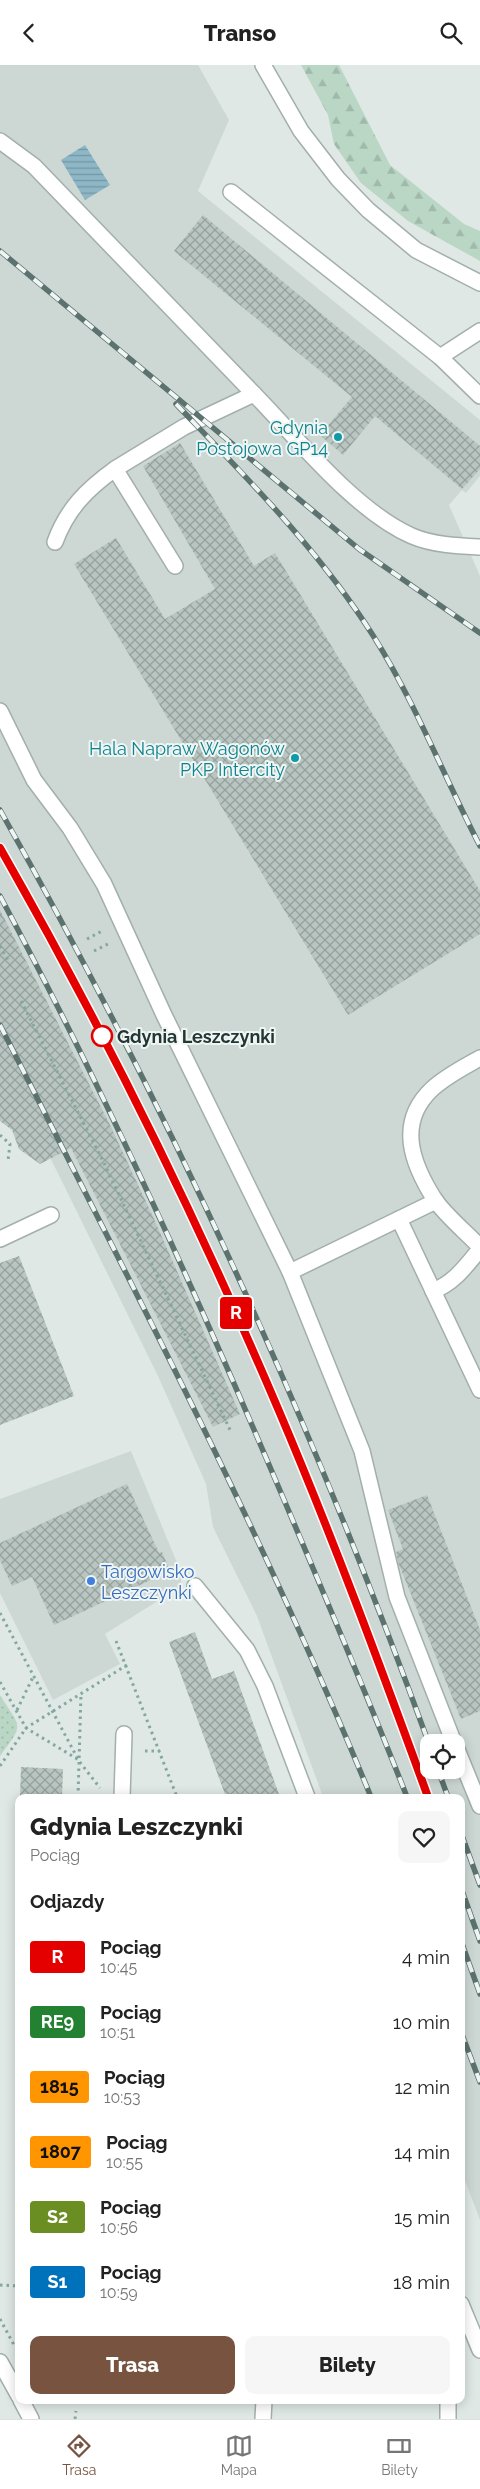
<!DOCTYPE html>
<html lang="pl">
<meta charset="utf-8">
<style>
body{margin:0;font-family:Raleway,sans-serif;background:#f6f6f6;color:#222;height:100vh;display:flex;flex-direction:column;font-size:19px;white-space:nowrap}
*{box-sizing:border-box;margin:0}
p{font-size:16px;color:#767676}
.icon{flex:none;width:28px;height:28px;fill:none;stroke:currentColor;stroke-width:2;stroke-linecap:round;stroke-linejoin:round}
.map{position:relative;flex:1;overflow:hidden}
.drawer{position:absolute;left:15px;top:1729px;width:450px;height:610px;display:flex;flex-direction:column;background:#fff;border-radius:10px;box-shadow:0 2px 12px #0003}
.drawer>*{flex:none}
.badge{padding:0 10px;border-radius:4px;font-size:18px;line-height:32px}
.buttons{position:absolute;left:420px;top:1669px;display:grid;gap:10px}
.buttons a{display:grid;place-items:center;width:45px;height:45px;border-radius:10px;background:#fff;box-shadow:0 2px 12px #0003;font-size:25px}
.map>.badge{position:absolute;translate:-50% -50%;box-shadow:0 0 0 2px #fff}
h2{padding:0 15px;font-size:19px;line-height:45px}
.round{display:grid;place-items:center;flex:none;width:52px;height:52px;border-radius:10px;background:#f6f6f6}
.summary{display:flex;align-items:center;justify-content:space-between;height:85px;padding:0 15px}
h1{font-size:24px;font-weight:800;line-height:38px}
.cta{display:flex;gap:10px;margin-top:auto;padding:10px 15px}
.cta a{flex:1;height:58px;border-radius:10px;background:#785440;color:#fff;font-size:20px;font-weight:800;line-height:58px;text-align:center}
.cta a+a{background:#f6f6f6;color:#222}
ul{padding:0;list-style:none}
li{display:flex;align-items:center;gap:15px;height:65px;padding:0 15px}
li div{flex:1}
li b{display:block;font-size:19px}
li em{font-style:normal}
li .badge{min-width:55px;font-weight:700;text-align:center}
header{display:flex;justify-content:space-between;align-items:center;height:65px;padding:0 15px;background:#fff;font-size:22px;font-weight:800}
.tab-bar{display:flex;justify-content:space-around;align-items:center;height:70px;border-top:1px solid #e0e0e0;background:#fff;font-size:14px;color:#767676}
.tab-bar a{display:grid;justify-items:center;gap:2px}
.tab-bar .selected{color:#785440}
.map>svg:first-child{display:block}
.built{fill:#cdd8d4;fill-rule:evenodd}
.grass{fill:url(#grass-dots)}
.forest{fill:url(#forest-firs)}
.water{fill:url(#water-rules)}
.building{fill:url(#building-cross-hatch)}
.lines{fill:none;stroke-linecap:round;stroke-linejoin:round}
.service-casing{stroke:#a3afac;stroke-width:18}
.minor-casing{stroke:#a3afac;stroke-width:18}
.path{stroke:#83a8a1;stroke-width:3;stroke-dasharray:2.5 4;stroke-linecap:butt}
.service{stroke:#fff;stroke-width:15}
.minor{stroke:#fff;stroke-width:15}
.rail-casing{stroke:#5c726f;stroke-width:5.5}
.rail{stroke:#eff5f3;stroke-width:4;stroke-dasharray:11;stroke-linecap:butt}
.line-casing{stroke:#fff;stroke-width:11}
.line{stroke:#e50000;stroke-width:8}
.culture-dot{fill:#0f9aa8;stroke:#eff5f3;stroke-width:2}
.stop-dot{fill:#fff;stroke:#e50000;stroke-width:2.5}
.shop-dot{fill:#3f7fe0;stroke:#eff5f3;stroke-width:2}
.labels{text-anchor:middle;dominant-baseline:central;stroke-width:4;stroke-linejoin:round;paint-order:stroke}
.culture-label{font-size:18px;fill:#0d838f;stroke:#eff5f3;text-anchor:end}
.stop-label{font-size:18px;font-weight:bold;fill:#223633;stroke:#eff5f3;text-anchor:start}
.shop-label{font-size:18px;fill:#366cbe;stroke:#eff5f3;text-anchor:start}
</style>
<header><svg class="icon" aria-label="back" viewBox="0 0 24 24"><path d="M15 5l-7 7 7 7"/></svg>Transo<svg class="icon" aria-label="search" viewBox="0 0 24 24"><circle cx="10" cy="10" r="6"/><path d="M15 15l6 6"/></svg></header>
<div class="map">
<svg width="480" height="2354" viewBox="0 0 480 2354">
<defs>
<pattern id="grass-dots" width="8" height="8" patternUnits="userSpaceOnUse" patternTransform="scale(1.25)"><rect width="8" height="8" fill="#bad7c6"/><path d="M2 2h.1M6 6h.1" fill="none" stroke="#a0b9ab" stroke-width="1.8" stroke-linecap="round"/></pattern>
<pattern id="forest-firs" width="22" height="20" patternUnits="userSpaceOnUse" patternTransform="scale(1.25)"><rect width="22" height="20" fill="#bad7c6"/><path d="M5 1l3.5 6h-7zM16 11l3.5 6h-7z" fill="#a0b9ab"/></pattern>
<pattern id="water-rules" width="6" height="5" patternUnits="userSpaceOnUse" patternTransform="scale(1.25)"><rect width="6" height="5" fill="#8db7c7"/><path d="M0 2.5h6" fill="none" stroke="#7396a2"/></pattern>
<pattern id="building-cross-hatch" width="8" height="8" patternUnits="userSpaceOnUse" patternTransform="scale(1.25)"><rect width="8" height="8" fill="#b8c5c1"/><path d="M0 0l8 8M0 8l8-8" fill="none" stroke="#95a19d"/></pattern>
</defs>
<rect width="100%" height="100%" fill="#dfe8e5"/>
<g class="built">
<path d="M0 0H198L229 55 198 126 480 355V411L466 428 462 425 449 440 480 511V2155L461 2105V1732H323L257 1551 213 1462 206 1419 158 1311 0 991ZM429 1678H456V1705H429Z"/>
<path d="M131 1386 182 1510 180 1522 105 1569 120 1599 53 1635 0 1528V1434Z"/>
</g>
<path class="grass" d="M0 1630C21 1664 25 1658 0 1691Z"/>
<path class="forest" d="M301 0H339L390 100 464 159 480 166V196L408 156 361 118 334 79 328 50Z"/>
<path class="water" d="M85 80 110 120 85 135 61 95Z"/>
<g class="building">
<path d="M203 150 480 381V404L462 424 375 351 343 390 320 370 352 332 174 186Z"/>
<path d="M180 378 254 501 275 488 480 826V869L348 950 74 499 116 473 165 554 215 524 143 401Z"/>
<path d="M0 845 110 1060 154 1154 240 1349 213 1362 71 1083 40 1099 19 1084 12 1065 0 1056Z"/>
<path d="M19 1191 74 1331 0 1360V1198Z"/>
<path d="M127 1419 159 1488 162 1487 170 1506 54 1560 32 1512 12 1521 0 1495V1478Z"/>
<path d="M427 1430 480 1565V1646L461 1654 398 1497 396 1487 403 1484 388 1445Z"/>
<path d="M195 1567 212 1614 234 1606 280 1732H226L169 1577Z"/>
<path d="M21 1702 63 1704 62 1732H20Z"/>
</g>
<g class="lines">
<g class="service-casing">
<g id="service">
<path d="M0 76 34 101 254 329"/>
<path d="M231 127 440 292 480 331"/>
<path d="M440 292 480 266"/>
<path d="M55 477C67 444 87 424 115 404"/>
<path d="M175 501 115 404 184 362 254 329C298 374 355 446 412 471 433 480 458 481 480 482"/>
<path d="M0 646 34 715 70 763 104 819 164 950 290 1207 362 1386 397 1532 454 1678"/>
<path d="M480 993C464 1002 446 1011 432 1024 396 1058 412 1099 435 1135 447 1152 466 1167 480 1182"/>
<path d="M399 1154 480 1325"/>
<path d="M0 1174 51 1150"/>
<path d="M290 1207 436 1136"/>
<path d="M433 1226C454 1218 466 1201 480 1184"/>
<path d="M195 1521 247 1585 265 1621 307 1732"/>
<path d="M456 1682 480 1741"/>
<path d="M122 1732 124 1669"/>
<path d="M461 2239 480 2285"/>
<path d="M263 2354 264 2335"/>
<path d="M448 2354V2335"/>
</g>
</g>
<g class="minor-casing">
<g id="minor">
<path d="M263 0 301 66 338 114 368 145 416 185 480 218"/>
<path d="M0 2297 19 2331"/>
<path d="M21 2335 31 2354"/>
</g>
</g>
<g class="path">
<path d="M87 874 102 866"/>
<path d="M0 881 9 897"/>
<path d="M94 886 108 879"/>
<path d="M21 936 104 1098 231 1367"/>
<path d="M0 1070 10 1079 8 1096"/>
<path d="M0 1548 79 1696 100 1723"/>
<path d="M116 1576 177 1732"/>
<path d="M0 1617 26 1663 79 1695"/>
<path d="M17 1645 33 1612"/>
<path d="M145 1686H160"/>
<path d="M0 1701 26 1663 127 1600"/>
<path d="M78 1732 81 1629"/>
<path d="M0 2220 19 2221"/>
<path d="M0 2254 14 2280"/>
<path d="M75 2354 76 2346"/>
</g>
<use href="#service" class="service"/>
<use href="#minor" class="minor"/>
<g class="rail-casing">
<g id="rail">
<path d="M0 186 359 484 480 568"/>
<path d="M176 339C247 413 319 485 374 572 416 639 444 712 480 781"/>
<path d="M0 745C170 1046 311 1354 429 1679"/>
<path d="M0 783C102 964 195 1150 277 1341 332 1470 381 1601 428 1732"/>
<path d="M0 831C95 1008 179 1190 258 1374 309 1493 360 1612 407 1732"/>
<path d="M0 960C129 1215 263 1468 371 1732"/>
<path d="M438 1705 448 1732"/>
<path d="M461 1768 480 1820"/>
<path d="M461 1823 480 1876"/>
<path d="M461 1876 480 1929"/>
<path d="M461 1967 480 2017"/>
</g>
</g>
<use href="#rail" class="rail"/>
</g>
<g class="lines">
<g class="line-casing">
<path id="line" d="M0 783C104 965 197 1153 279 1346 333 1473 381 1603 428 1732"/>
</g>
<use href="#line" class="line"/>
</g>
<g class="culture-dot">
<circle cx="338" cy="372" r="5"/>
<circle cx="295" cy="693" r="5"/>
</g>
<circle class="stop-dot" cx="102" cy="971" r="10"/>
<circle class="shop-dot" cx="91" cy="1516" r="5"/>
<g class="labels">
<g class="culture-label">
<text x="328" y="362">Gdynia<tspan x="328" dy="21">Postojowa GP14</tspan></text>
<text x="285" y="683">Hala Napraw Wagonów<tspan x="285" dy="21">PKP Intercity</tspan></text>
</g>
<g class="stop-label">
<text x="117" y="971">Gdynia Leszczynki</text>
</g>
<g class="shop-label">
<text x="101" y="1506">Targowisko<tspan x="101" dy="21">Leszczynki</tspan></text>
</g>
</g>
</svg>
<div class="buttons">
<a><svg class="icon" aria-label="locate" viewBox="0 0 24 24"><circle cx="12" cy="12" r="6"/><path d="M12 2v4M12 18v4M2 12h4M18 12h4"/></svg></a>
</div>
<b class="badge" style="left:236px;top:1248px;background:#e50000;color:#fff">R</b>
<section class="drawer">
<div class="summary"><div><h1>Gdynia Leszczynki</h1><p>Pociąg</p></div><a class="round"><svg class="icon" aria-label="heart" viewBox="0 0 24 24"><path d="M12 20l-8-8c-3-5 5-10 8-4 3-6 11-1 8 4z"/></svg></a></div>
<h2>Odjazdy</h2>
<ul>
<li><span class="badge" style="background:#e50000;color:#fff">R</span><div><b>Pociąg</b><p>10:45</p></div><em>4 min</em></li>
<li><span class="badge" style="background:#238132;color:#fff">RE9</span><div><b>Pociąg</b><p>10:51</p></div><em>10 min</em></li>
<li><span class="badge" style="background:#ff9500;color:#111">1815</span><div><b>Pociąg</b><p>10:53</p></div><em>12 min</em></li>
<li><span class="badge" style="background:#ff9500;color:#111">1807</span><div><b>Pociąg</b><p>10:55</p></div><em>14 min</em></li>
<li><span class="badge" style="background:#6b8e23;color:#fff">S2</span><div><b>Pociąg</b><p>10:56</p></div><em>15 min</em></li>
<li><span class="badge" style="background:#0072bc;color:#fff">S1</span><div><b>Pociąg</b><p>10:59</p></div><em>18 min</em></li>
</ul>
<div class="cta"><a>Trasa</a><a>Bilety</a></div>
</section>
</div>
<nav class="tab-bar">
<a class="selected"><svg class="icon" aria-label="directions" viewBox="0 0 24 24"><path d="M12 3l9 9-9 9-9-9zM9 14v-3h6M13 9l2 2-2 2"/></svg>Trasa</a>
<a><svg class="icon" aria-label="map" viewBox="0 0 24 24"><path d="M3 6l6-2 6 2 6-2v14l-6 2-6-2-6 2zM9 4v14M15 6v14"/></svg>Mapa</a>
<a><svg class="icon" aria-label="tickets" viewBox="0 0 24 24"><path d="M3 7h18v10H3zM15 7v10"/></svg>Bilety</a>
</nav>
